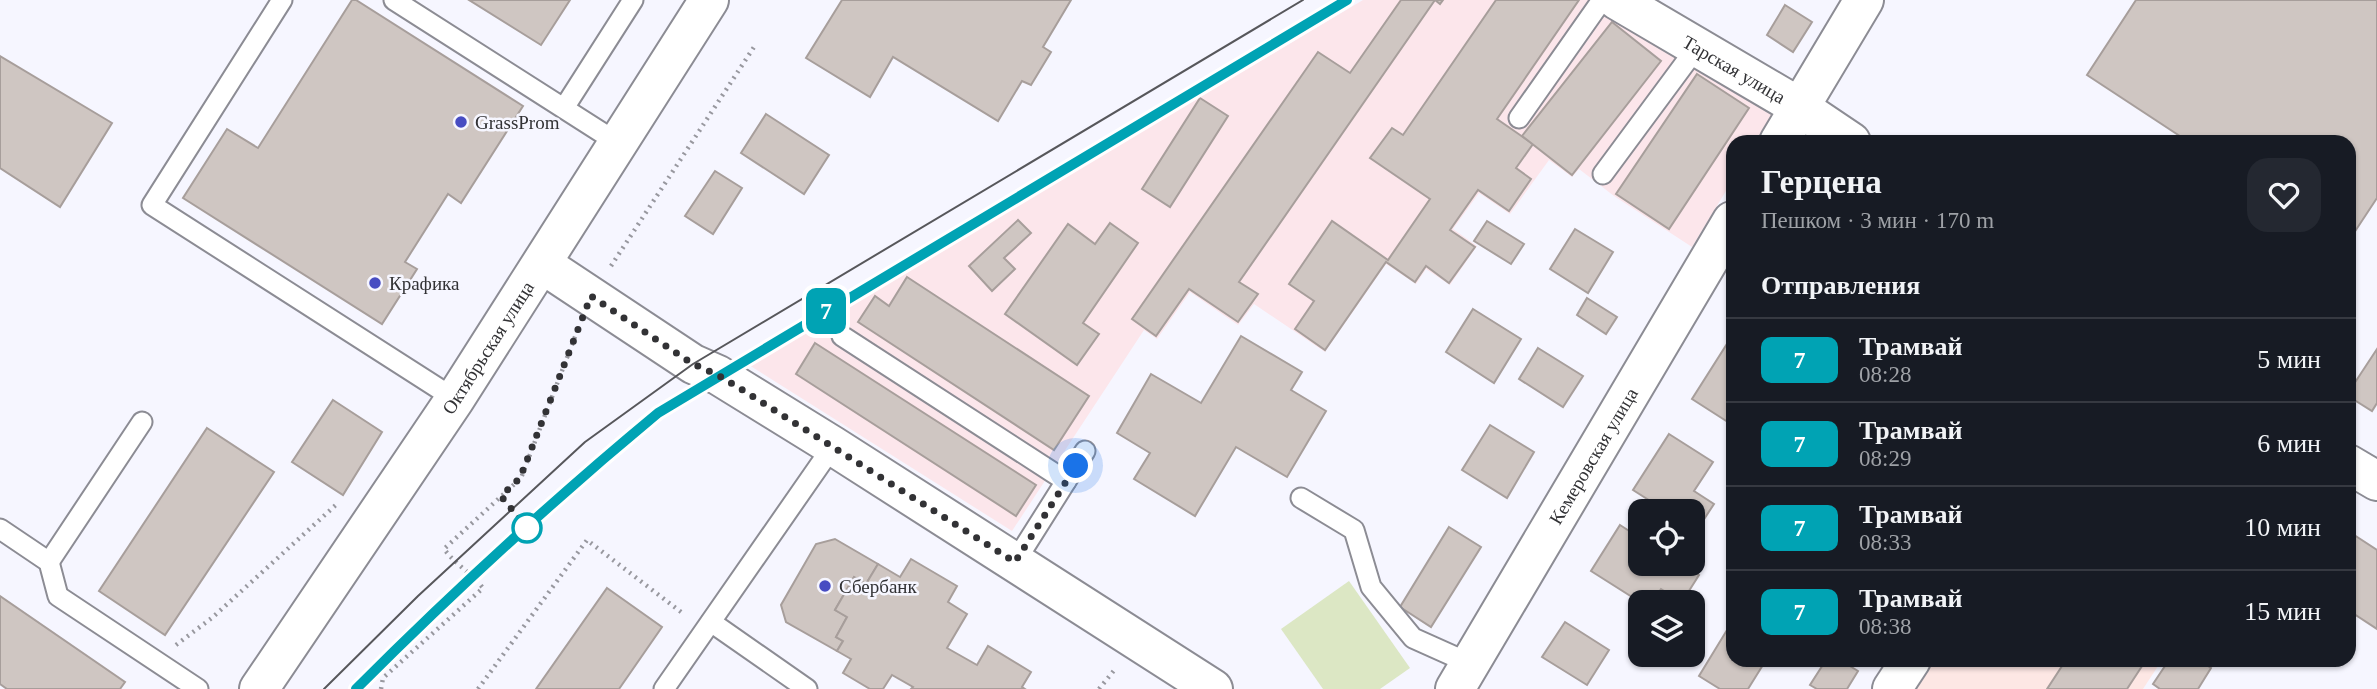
<!DOCTYPE html>
<html lang="ru">
<meta charset="utf-8">
<style>
body{margin:0;font-family:"Times New Roman",serif;background:#242831;color:#f1f3f6;height:100vh;display:flex;flex-direction:column;font-size:26px;white-space:nowrap}
*{box-sizing:border-box;margin:0}
p{font-size:23px;color:#9ea1a6}
.icon{flex:none;width:38px;height:38px;fill:none;stroke:currentColor;stroke-width:2;stroke-linecap:round;stroke-linejoin:round}
.map{position:relative;flex:1;overflow:hidden}
.side{position:absolute;left:1726px;top:135px;width:630px;height:532px;display:flex;flex-direction:column;background:#171b24;border-radius:21px;box-shadow:0 2px 5px #0004}
.side>*{flex:none}
.badge{padding:0 14px;border-radius:10px;font-size:24px;line-height:46px}
.tools{position:absolute;left:1628px;top:499px;display:grid;gap:14px}
.tools a{display:grid;place-items:center;width:77px;height:77px;border-radius:14px;background:#171b24;box-shadow:0 2px 5px #0004;font-size:35px}
.you{position:absolute;width:35px;height:35px;margin:-18px;border:5px solid #fff;border-radius:50%;background:#1a73e8;box-shadow:0 0 0 10px #1a73e833}
.map>.badge{position:absolute;translate:-50% -50%;box-shadow:0 0 0 4px #fff}
h2{padding:0 35px;font-size:26px;line-height:63px}
.round{display:grid;place-items:center;flex:none;width:74px;height:74px;border-radius:21px;background:#242831}
.overview{display:flex;align-items:center;justify-content:space-between;height:119px;padding:0 35px}
h1{font-size:33px;font-weight:700;line-height:52px}
ul{padding:0;list-style:none}
li{display:flex;align-items:center;gap:21px;height:84px;padding:0 35px;border-top:2px solid #363941}
li div{flex:1}
li b{display:block;font-size:26px}
li em{font-style:normal}
li .badge{min-width:77px;font-weight:700;text-align:center}
.map>svg:first-child{display:block}
.industrial{fill:#fce6eb}
.education{fill:#fde7e4}
.green{fill:#dce7c4}
.building{fill:#cfc6c2;stroke:#a79e9b;stroke-width:2}
.lines{fill:none;stroke-linecap:round;stroke-linejoin:round}
.service-casing{stroke:#8c8c94;stroke-width:23}
.minor-casing{stroke:#8c8c94;stroke-width:42}
.tertiary-casing{stroke:#8c8c94;stroke-width:42}
.path{stroke:#98989f;stroke-width:4.5;stroke-dasharray:2 5;stroke-linecap:butt}
.service{stroke:#fff;stroke-width:19}
.minor{stroke:#fff;stroke-width:38}
.tertiary{stroke:#fff;stroke-width:38}
.tram{stroke:#57575b;stroke-width:2}
.line-casing{stroke:#fff;stroke-width:16}
.line{stroke:#00a3b4;stroke-width:10}
.walk{stroke:#323235;stroke-width:7;stroke-dasharray:0 12.6}
.poi-dot{fill:#474cc2;stroke:#f6f6ff;stroke-width:2.5}
.stop-dot{fill:#fff;stroke:#00a3b4;stroke-width:3.5}
.labels{text-anchor:middle;dominant-baseline:central;stroke-width:5;stroke-linejoin:round;paint-order:stroke}
.street-label{font-size:19px;fill:#323235;stroke:#f6f6ff}
.poi-label{font-size:19px;fill:#323235;stroke:#f6f6ff;text-anchor:start}
</style>
<div class="map">
<svg width="2377" height="689" viewBox="0 0 2377 689">
<rect width="100%" height="100%" fill="#f6f6ff"/>
<path class="industrial" d="M1363 0H1603L1780 104 1757 142H1732V181L1692 247 1614 196 1579 169 1572 177 1549 160 1510 214 1479 193 1453 229 1477 246 1450 285 1426 269 1416 284 1386 264 1325 352 1254 304 1238 325 1190 292 1157 339 1144 330 1012 531 749 365Z"/>
<path class="education" d="M1926 660H2162L2143 689H1907Z"/>
<path class="green" d="M1349 581 1410 668 1380 689H1323L1281 629Z"/>
<g class="building">
<path d="M352 0H356L523 106 461 203 448 194 405 262 417 269 382 324 183 198 227 129 258 148Z"/>
<path d="M469 0H570L541 45Z"/>
<path d="M842 0H1071L1043 47 1051 52 1031 85 1022 81 998 121 893 57 870 97 806 58Z"/>
<path d="M1401 0H1443L1440 4 1435 0 1239 282 1258 294 1238 322 1189 289 1156 336 1132 319 1318 52 1350 73Z"/>
<path d="M1496 0H1579L1497 119 1533 144 1516 168 1531 179 1509 211 1478 190 1450 230 1475 247 1449 283 1426 266 1415 282 1386 262 1325 350 1295 329 1314 301 1289 284 1332 221 1388 260 1430 199 1370 158 1392 128 1403 135Z"/>
<path d="M2136 0H2377V198L2348 242V142H2189L2087 75Z"/>
<path d="M1785 5 1812 22 1793 52 1767 35Z"/>
<path d="M1612 22 1661 61 1572 175 1522 136Z"/>
<path d="M0 56 112 123 60 207 0 168Z"/>
<path d="M1697 74 1749 108 1669 229 1616 194Z"/>
<path d="M1200 98 1228 116 1170 207 1142 189Z"/>
<path d="M766 114 829 155 804 194 741 153Z"/>
<path d="M715 171 742 188 713 234 685 216Z"/>
<path d="M1018 220 1031 233 1004 258 1015 269 992 291 969 266Z"/>
<path d="M1487 221 1524 244 1511 264 1474 241Z"/>
<path d="M1110 223 1138 243 1083 323 1099 334 1077 365 1005 314 1068 224 1095 244Z"/>
<path d="M1575 229 1613 252 1588 293 1550 269Z"/>
<path d="M907 277 1089 396 1054 450 858 322 875 296 889 306Z"/>
<path d="M1587 298 1617 317 1606 334 1577 315Z"/>
<path d="M1473 309 1521 339 1494 383 1446 352Z"/>
<path d="M1241 336 1302 372 1291 390 1326 411 1287 477 1236 447 1195 516 1134 479 1150 453 1117 433 1151 374 1201 403Z"/>
<path d="M1732 336V421L1731 424 1692 399Z"/>
<path d="M815 343 1036 485 1016 516 796 374Z"/>
<path d="M1538 348 1583 376 1563 407 1519 379Z"/>
<path d="M2377 349V403L2372 411 2348 396V393Z"/>
<path d="M333 400 382 432 343 495 292 462Z"/>
<path d="M1490 425 1534 452 1507 498 1462 470Z"/>
<path d="M207 428 274 472 165 635 99 591Z"/>
<path d="M1669 434 1713 462 1694 491 1714 504 1697 530 1692 527V511H1666L1633 490Z"/>
<path d="M1620 525 1640 538V564H1681L1699 575 1682 602 1661 589 1652 602H1640L1591 571Z"/>
<path d="M1449 527 1481 547 1431 627 1400 607Z"/>
<path d="M2348 531 2377 550V629L2348 610Z"/>
<path d="M835 539 878 564 866 584 854 577 835 610 847 617 836 637 843 641 837 651 786 622 781 605 816 544Z"/>
<path d="M911 559 957 586 948 602 967 614 947 648 977 665 988 646 1031 672 1022 687 1025 689H911L913 687 892 675 883 689H870L843 673 851 659 837 651 843 641 836 637 847 617 835 610 854 577 866 584 878 564 900 577Z"/>
<path d="M607 588 662 627 619 689H536Z"/>
<path d="M0 596 125 682 120 689H7L0 684Z"/>
<path d="M1565 622 1609 650 1587 685 1542 657Z"/>
<path d="M1727 630 1732 633V660H1766L1748 689H1720L1699 676Z"/>
<path d="M1826 660H1840L1858 671 1847 689H1817L1810 685Z"/>
<path d="M2066 660H2146L2127 689H2047Z"/>
<path d="M2169 660H2199L2211 668 2198 689H2160L2153 684Z"/>
</g>
<g class="lines">
<g class="service-casing">
<g id="service">
<path d="M282 0 152 205 455 399"/>
<path d="M394 0 618 143"/>
<path d="M564 108 633 0"/>
<path d="M1519 118 1602 0"/>
<path d="M1603 174 1697 47"/>
<path d="M842 336 1066 481"/>
<path d="M1301 498 1354 530 1371 587 1413 638 1471 664"/>
<path d="M0 529 49 562 58 596 198 689"/>
<path d="M49 562 142 422"/>
<path d="M1015 562 1085 451"/>
<path d="M711 622 807 689"/>
<path d="M664 689 833 446"/>
</g>
</g>
<g class="minor-casing">
<g id="minor">
<path id="s1" d="M1617 0 1799 107 1851 142"/>
<path d="M1779 142 1864 0"/>
<path d="M542 264 693 364 718 375 833 446 1213 689"/>
<path d="M2348 464 2377 481"/>
<path id="s2" d="M1455 689 1732 221"/>
<path d="M1892 689 1911 660"/>
</g>
</g>
<g class="tertiary-casing">
<g id="tertiary">
<path id="s3" d="M259 689 455 399 709 0"/>
</g>
</g>
<g class="path">
<path d="M611 266 754 47"/>
<path d="M176 645 213 617 338 503"/>
<path d="M381 689 383 678 483 588C470 572 456 565 444 549L521 478 578 329"/>
<path d="M478 689 587 540 685 615"/>
<path d="M1099 689 1116 668"/>
</g>
<use href="#service" class="service"/>
<use href="#minor" class="minor"/>
<use href="#tertiary" class="tertiary"/>
<g class="tram">
<path d="M324 689 418 596 585 442 693 364 1303 0"/>
<path d="M356 689 416 629 606 456 658 413 1347 0"/>
</g>
</g>
<g class="lines">
<g class="line-casing">
<path id="line" d="M356 689C452 593 553 500 658 413L1347 0"/>
</g>
<use href="#line" class="line"/>
<path class="walk" d="M527 528 501 496 520 478 591 296 693 364 718 375 741 389 1015 562 1076 466"/>
</g>
<g class="poi-dot">
<circle cx="461" cy="122" r="7"/>
<circle cx="375" cy="283" r="7"/>
<circle cx="825" cy="586" r="7"/>
</g>
<circle class="stop-dot" cx="527" cy="528" r="14"/>
<g class="labels">
<g class="street-label">
<text stroke="none"><textPath href="#s1" startOffset="136">Тарская улица</textPath></text>
<text stroke="none"><textPath href="#s3" startOffset="411">Октябрьская улица</textPath></text>
<text stroke="none"><textPath href="#s2" startOffset="271">Кемеровская улица</textPath></text>
</g>
<g class="poi-label">
<text x="475" y="122">GrassProm</text>
<text x="389" y="283">Крафика</text>
<text x="839" y="586">Сбербанк</text>
</g>
</g>
</svg>
<div class="tools">
<a><svg class="icon" aria-label="locate" viewBox="0 0 24 24"><circle cx="12" cy="12" r="6"/><path d="M12 2v4M12 18v4M2 12h4M18 12h4"/></svg></a>
<a><svg class="icon" aria-label="layers" viewBox="0 0 24 24"><path d="M12 4l9 5-9 5-9-5zM3 14l9 5 9-5"/></svg></a>
</div>
<div class="you" style="left:1076px;top:466px"></div>
<b class="badge" style="left:826px;top:311px;background:#00a3b4;color:#fff">7</b>
<section class="side">
<div class="overview"><div><h1>Герцена</h1><p>Пешком · 3 мин · 170 m</p></div><a class="round"><svg class="icon" aria-label="heart" viewBox="0 0 24 24"><path d="M12 20l-8-8c-3-5 5-10 8-4 3-6 11-1 8 4z"/></svg></a></div>
<h2>Отправления</h2>
<ul>
<li><span class="badge" style="background:#00a3b4;color:#fff">7</span><div><b>Трамвай</b><p>08:28</p></div><em>5 мин</em></li>
<li><span class="badge" style="background:#00a3b4;color:#fff">7</span><div><b>Трамвай</b><p>08:29</p></div><em>6 мин</em></li>
<li><span class="badge" style="background:#00a3b4;color:#fff">7</span><div><b>Трамвай</b><p>08:33</p></div><em>10 мин</em></li>
<li><span class="badge" style="background:#00a3b4;color:#fff">7</span><div><b>Трамвай</b><p>08:38</p></div><em>15 мин</em></li>
</ul>
</section>
</div>
